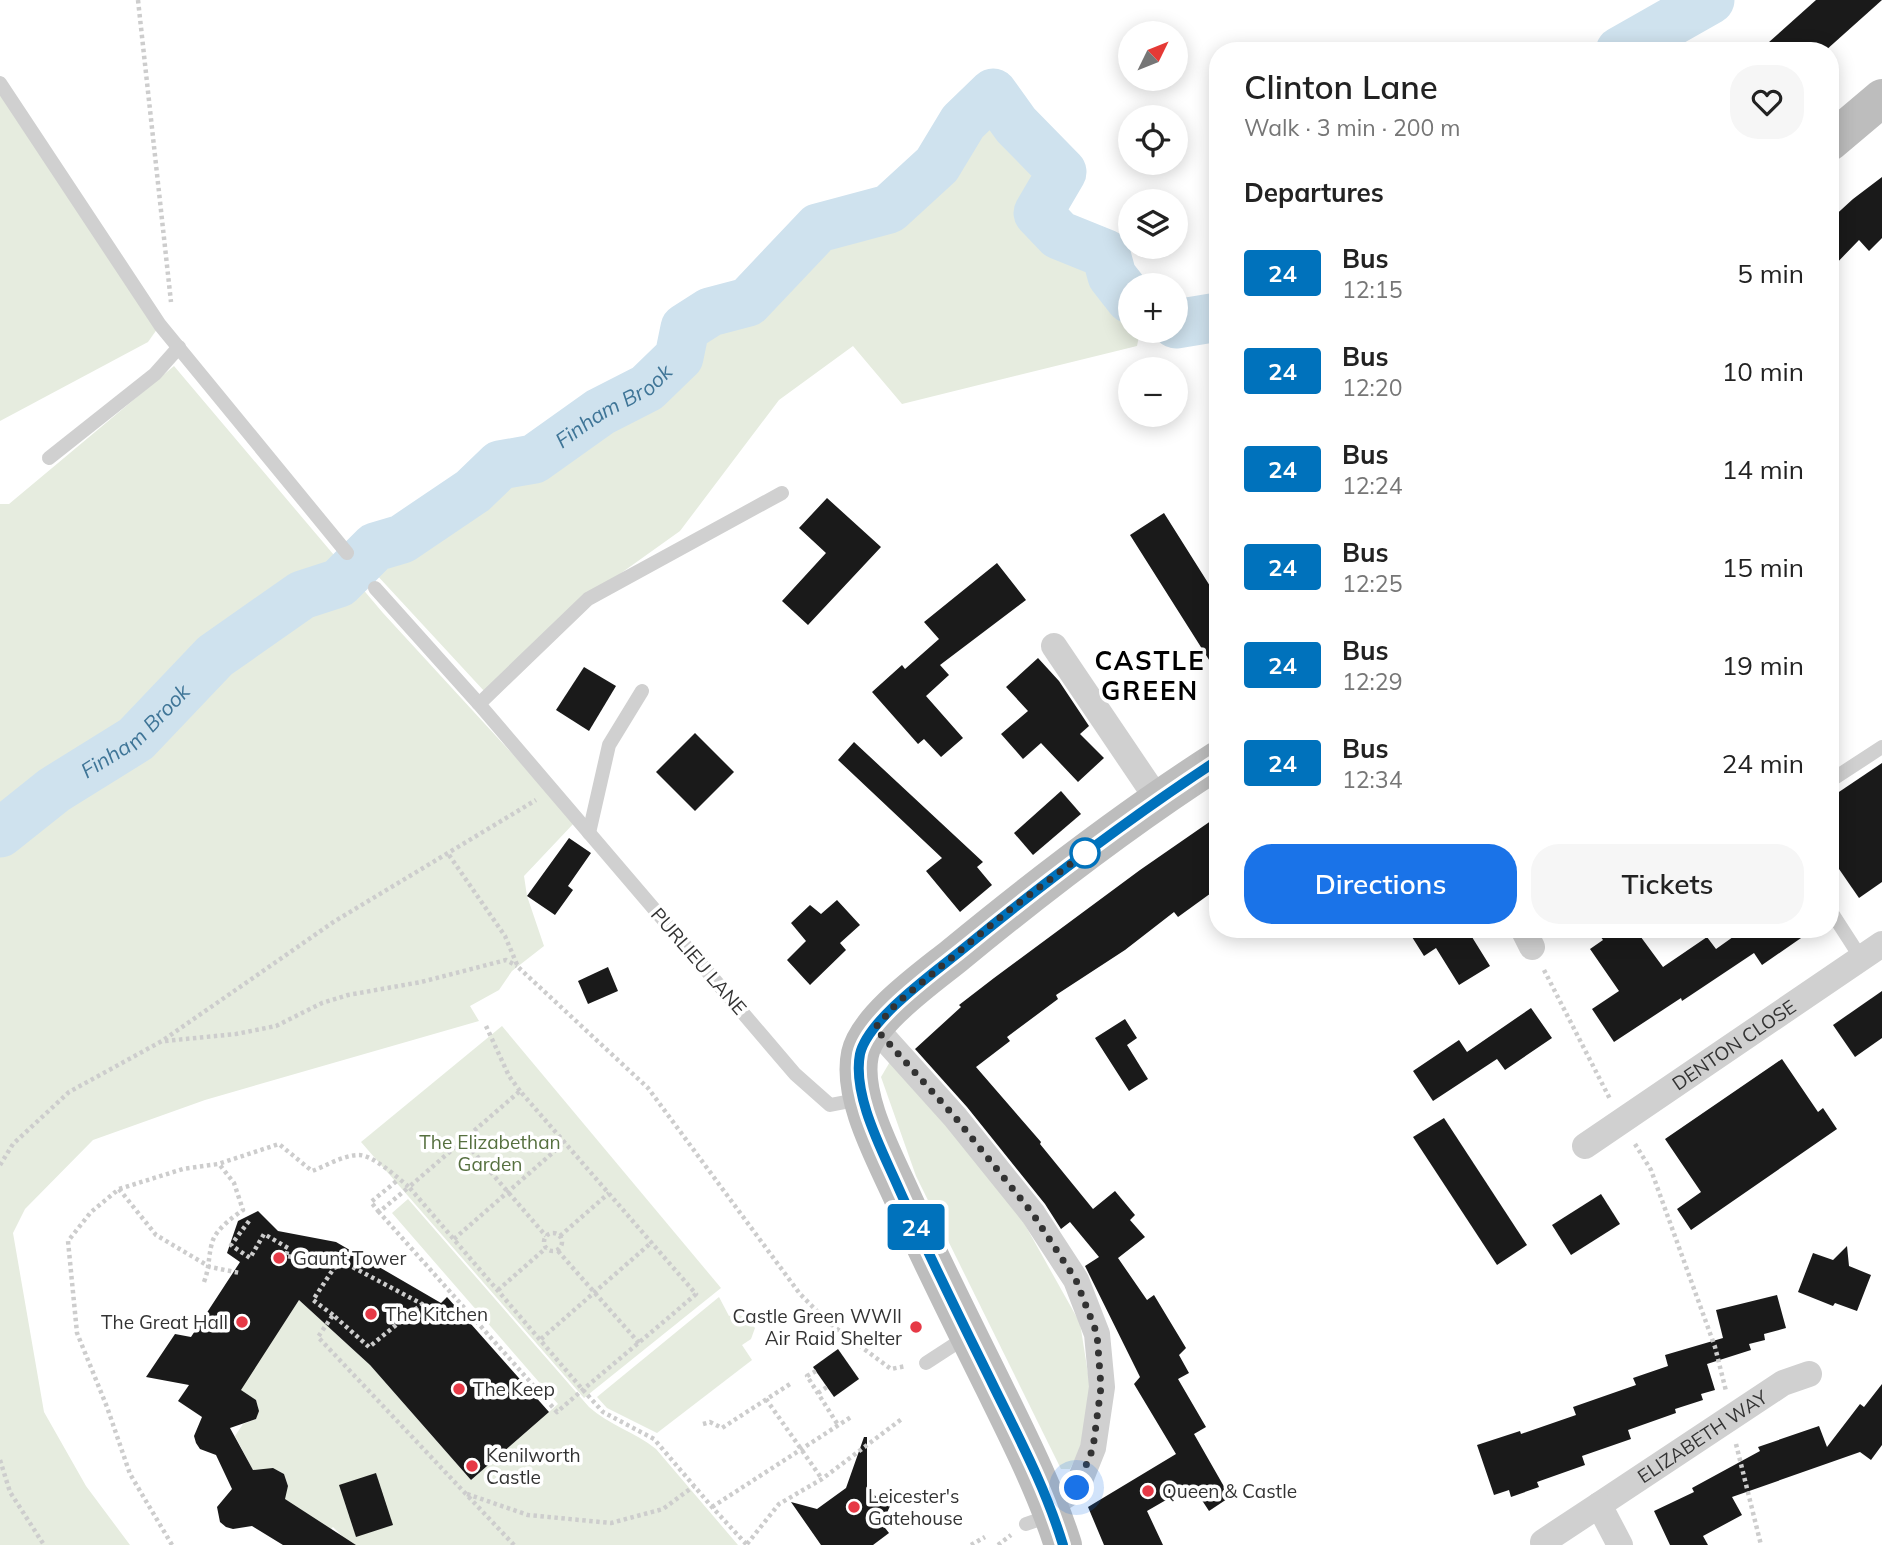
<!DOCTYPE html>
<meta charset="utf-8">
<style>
body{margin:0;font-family:Mulish,sans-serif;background:#f6f6f6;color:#222;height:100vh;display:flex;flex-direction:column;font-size:26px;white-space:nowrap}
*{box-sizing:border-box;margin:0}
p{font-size:23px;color:#767676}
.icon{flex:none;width:38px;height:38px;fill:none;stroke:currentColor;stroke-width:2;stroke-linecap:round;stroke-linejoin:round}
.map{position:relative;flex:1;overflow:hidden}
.details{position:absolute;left:1209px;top:42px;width:630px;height:896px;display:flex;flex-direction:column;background:#fff;border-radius:28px;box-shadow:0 4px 18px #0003}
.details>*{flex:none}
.badge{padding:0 14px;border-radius:5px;font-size:24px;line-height:46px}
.needle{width:46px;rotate:47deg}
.controls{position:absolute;left:1118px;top:21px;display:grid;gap:14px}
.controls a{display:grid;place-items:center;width:70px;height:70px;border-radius:50%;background:#fff;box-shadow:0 4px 18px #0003;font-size:35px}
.you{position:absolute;width:35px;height:35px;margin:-18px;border:5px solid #fff;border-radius:50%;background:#1a73e8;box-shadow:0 0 0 10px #1a73e833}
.map>.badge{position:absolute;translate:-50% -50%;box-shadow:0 0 0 4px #fff}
h2{padding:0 35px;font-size:26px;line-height:63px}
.round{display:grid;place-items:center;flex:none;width:74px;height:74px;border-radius:28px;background:#f6f6f6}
.summary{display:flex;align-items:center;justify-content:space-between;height:119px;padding:0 35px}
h1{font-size:33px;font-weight:600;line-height:52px}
.cta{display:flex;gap:14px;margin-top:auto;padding:14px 35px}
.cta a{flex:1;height:80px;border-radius:28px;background:#1a73e8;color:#fff;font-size:28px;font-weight:600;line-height:80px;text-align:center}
.cta a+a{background:#f6f6f6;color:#222}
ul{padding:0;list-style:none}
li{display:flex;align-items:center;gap:21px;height:98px;padding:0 35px}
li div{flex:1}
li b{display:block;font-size:26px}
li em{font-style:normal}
li .badge{min-width:77px;font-weight:700;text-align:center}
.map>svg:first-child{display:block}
.green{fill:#e6ecdf}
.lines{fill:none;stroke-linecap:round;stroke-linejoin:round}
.river{stroke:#cfe2ee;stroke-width:49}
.building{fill:#1a1a1a}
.path{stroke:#cdcdcd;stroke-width:4.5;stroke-dasharray:3.5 3.5;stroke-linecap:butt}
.lane{stroke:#d0d0d0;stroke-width:14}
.street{stroke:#d0d0d0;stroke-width:26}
.secondary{stroke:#bdbdbd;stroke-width:38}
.line-casing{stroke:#fff;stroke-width:16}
.line{stroke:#0072bc;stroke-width:10}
.walk{stroke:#333;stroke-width:7;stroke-dasharray:0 12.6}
.stop-dot{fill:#fff;stroke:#0072bc;stroke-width:3.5}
.poi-dot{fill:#e63946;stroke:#fff;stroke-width:2.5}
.labels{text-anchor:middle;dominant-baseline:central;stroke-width:7;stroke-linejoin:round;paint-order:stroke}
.street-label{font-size:19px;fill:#333;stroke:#fff}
.park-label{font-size:19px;fill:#56703f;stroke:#fff}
.poi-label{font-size:19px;fill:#333;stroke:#fff;text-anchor:start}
.water-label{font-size:21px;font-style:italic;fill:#3f7597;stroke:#fff}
.district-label{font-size:26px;font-weight:bold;letter-spacing:2px;fill:#000;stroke:#fff}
</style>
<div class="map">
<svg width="1882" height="1545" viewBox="0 0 1882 1545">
<rect width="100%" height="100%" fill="#fff"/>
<g class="green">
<path d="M0 83 160 325 148 342 0 421Z"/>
<path d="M993 93 1016 125 1062 172 1038 213 1059 235 1106 254 1112 276 1130 299V331H1140L1137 346 902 404 853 346 779 400 680 531 582 601 485 692 362 559 375 547 402 539 473 491 500 465 534 459 600 412 647 388 679 357 685 328 710 312 748 302 818 228 889 209 937 165 963 122Z"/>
<path d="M174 366 383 613 575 822 524 876 527 896 544 946 512 971 499 990 470 1006 479 1021 205 1100 93 1140 25 1209 13 1233 44 1412 86 1486 130 1545H0V504H9Z"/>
<path d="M502 1026 721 1288 584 1398 361 1142Z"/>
<path d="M891 1060 1005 1189 1080 1323 1090 1386 1082 1446 1070 1469H1061L916 1176 881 1077Z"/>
<path d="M408 1199 589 1407C609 1425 635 1432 656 1449L738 1545H351L333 1527 331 1529 283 1498 288 1486 284 1474C273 1467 265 1467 256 1476L235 1436 243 1424 256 1419C259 1410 260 1403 251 1397L233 1401 299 1300 370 1365 471 1480 558 1404 392 1213Z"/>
<path d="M719 1297 729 1316C741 1312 747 1319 755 1328L751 1339 742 1345 752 1360 657 1433 607 1408 597 1397Z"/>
</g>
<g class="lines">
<g class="river">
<path d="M1620 51 1710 0"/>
<path d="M1176 324 1218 317"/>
<path id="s1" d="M0 833 54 790 136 739 215 656 302 595 339 583 375 547 402 539 473 491 500 465 534 459 600 412 647 388 679 357 685 328 710 312 748 302 818 228 889 209 937 165 963 122 993 93 1016 125 1062 172 1038 213 1059 235 1106 254 1112 276 1130 299"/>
</g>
</g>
<g class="building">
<path d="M1816 0H1882L1825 51H1759Z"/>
<path d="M1882 177V238L1869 251 1859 240 1830 270V220L1853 199Z"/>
<path d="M827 498 881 547 808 625 782 601 826 553 799 528Z"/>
<path d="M1164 513 1210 586 1218 581V674L1130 535Z"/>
<path d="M997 563 1026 600 940 665 949 675 926 696 963 738 941 757 924 739 918 744 872 692 902 665 905 669 939 639 924 622Z"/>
<path d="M1038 658 1059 681 1089 726 1080 734 1104 758 1078 782 1041 743 1023 759 1001 734 1028 711 1006 687Z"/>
<path d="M584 667 616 686 589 731 556 710Z"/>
<path d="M695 733 734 772 695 811 656 772Z"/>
<path d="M854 742 983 862 977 867 992 885 960 912 926 871 942 858 838 760Z"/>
<path d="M1882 763V882L1859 898 1830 856V798Z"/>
<path d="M1061 791 1081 814 1033 855 1014 833Z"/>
<path d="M1218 816V888L1178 917 1174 912 1125 950 1056 995 1058 999 1007 1037 1010 1041 976 1067 1041 1142 1040 1144 1093 1209 1115 1191 1135 1215 1130 1220 1145 1237 1118 1258 1147 1300 1154 1295 1186 1348 1179 1355 1189 1373 1178 1379 1206 1427 1194 1434 1230 1497 1209 1511 1192 1485 1147 1511 1163 1545H1104L1088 1507 1176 1454 1134 1384 1140 1377 1085 1266 1099 1257 1070 1222 1061 1229 1045 1204 967 1107 915 1049 961 1007 959 1005 994 978 1140 870Z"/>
<path d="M569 838 591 853 568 886 573 890 555 915 527 896Z"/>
<path d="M837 900 860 925 840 943 846 950 810 985 787 960 806 941 791 923 810 905 821 914Z"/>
<path d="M1407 929H1467L1490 966 1459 985 1436 948 1424 956Z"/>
<path d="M1595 929H1635L1663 967 1707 937 1716 949 1740 932 1738 929H1814L1762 965 1754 953 1682 1001 1681 998 1614 1042 1592 1009 1619 991 1590 949 1603 940Z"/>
<path d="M608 967 618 991 588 1004 578 981Z"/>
<path d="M1882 991V1038L1855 1057 1833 1025Z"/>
<path d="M1531 1008 1552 1038 1505 1070 1497 1059 1433 1101 1413 1071 1459 1040 1467 1052Z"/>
<path d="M1125 1019 1137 1038 1127 1045 1148 1079 1129 1091 1095 1038Z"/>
<path d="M1782 1059 1818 1112 1823 1108 1837 1129 1691 1230 1677 1209 1701 1192 1665 1139Z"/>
<path d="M1444 1118 1527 1245 1497 1265 1413 1137Z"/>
<path d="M1601 1194 1620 1224 1571 1255 1552 1225Z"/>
<path d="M258 1211 278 1231 336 1242 441 1303 447 1297 549 1412 471 1480 370 1365 299 1300 241 1390 256 1400 259 1411 256 1419 230 1428 253 1470 273 1468 284 1474 288 1486 285 1499 356 1545H283L252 1526 233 1529 226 1527 220 1522 217 1507 232 1489 216 1455 200 1449 196 1443 194 1436 202 1417 178 1401 189 1385 146 1377 175 1334 191 1337 240 1262 227 1253 238 1221Z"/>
<path d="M1847 1246 1849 1266 1871 1275 1857 1311 1835 1303 1833 1306 1798 1292 1813 1253 1833 1260Z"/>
<path d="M1777 1295 1786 1328 1764 1334 1765 1340 1749 1344 1751 1350 1707 1364 1715 1390 1701 1394 1703 1400 1675 1409 1676 1413 1628 1430 1631 1439 1582 1456 1585 1465 1537 1482 1539 1487 1511 1497 1509 1490 1494 1495 1477 1445 1520 1431 1521 1434 1576 1415 1573 1407 1636 1385 1633 1378 1668 1366 1665 1355 1723 1338 1716 1310Z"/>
<path d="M838 1349 859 1379 834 1397 813 1367Z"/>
<path d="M1882 1384V1445L1871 1460 1860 1452 1732 1497 1742 1515 1703 1536 1708 1545H1670L1654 1511 1694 1492 1692 1488 1760 1451 1758 1447 1819 1426 1827 1447 1860 1404 1864 1407Z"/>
<path d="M864 1437H867V1490L890 1506 882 1524 889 1533 873 1545H821L791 1502 817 1509 846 1488Z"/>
<path d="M376 1473 393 1525 356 1537 339 1485Z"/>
</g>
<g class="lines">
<g class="path">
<path d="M138 0 171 302"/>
<path d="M449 855 505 936 518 967 648 1088 800 1294 829 1323 891 1369 906 1366"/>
<path d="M1544 970 1610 1099"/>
<path d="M486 1026 509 1076 520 1091"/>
<path d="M165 1041 236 1034 276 1026 322 1003 348 995 421 982 506 960 517 966"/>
<path d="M463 1140 546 1236"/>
<path d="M1635 1144 1651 1170 1715 1347 1726 1391"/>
<path d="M0 1165 13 1144 69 1092 162 1041 335 921 536 800"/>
<path d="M119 1189 156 1235 210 1267 240 1273"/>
<path d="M379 1212 371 1202 399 1179"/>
<path d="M249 1221 231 1245 250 1258 264 1234 288 1248 286 1256 315 1260 334 1268"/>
<circle cx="553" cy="1242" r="9"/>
<path d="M560 1236 609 1193"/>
<path d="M454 1239 565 1142"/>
<path d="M558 1251 639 1343"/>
<path d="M204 1282C210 1266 208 1257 212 1243 215 1230 233 1217 243 1210L234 1183 219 1164"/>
<path d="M498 1290 546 1248"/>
<path d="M333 1315 313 1300 334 1268 345 1263 422 1304 369 1347 333 1315 318 1337 514 1545"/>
<path d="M541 1339 652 1242"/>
<path d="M816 1371 807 1376 838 1425"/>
<path d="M818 1393 827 1387"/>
<path d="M766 1399 822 1479"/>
<path d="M703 1424 710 1422 722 1428 790 1384"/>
<path d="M1736 1444 1761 1545"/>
<path d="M0 1460 10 1492 44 1545"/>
<path d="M467 1494 528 1515 611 1523 663 1509 694 1486"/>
<path d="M712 1507 851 1417"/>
<path d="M747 1544 779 1504 822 1479 903 1418"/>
<path d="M172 1545 130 1474 107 1407 77 1333 68 1241 91 1212 119 1189 183 1169 218 1164 279 1144 312 1171C326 1166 343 1155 359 1155 373 1155 398 1178 409 1187L379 1212 557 1412C603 1372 650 1334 696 1294L520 1091 409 1187 583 1390 603 1412 654 1439 712 1507 747 1545"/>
<path d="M971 1545 985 1537"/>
<path d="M998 1545 1011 1535"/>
</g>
<g class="lane">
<path d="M0 83 160 325 347 553"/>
<path d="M49 458 155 374 179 347"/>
<path d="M375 588 479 704 795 1074 830 1105 861 1099"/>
<path d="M479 704 588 599 782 493"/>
<path d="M1830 781 1882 747"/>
<path d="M589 833 609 745 642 691"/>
<path d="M1830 910 1861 958"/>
<path d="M926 1363 966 1337"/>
<path d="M1026 1524 1052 1515"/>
</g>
<g class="street">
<path d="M1054 646 1158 800"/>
<path d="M1523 929 1532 947"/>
<path d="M875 1028 955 1117 1033 1214 1076 1280 1097 1334 1102 1387 1093 1448 1077 1488 1050 1506"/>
<path id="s2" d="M1585 1146 1882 944"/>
<path id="s3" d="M1599 1505 1783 1383 1809 1374"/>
<path d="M1543 1542 1599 1505 1620 1545"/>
</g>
<g class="secondary">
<path d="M1830 142 1882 98"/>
<path d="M1063 1545C1045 1489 1019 1438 993 1385 962 1322 930 1259 901 1194 884 1156 851 1097 860 1054 867 1020 928 977 954 956 1039 886 1126 819 1218 760"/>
</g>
</g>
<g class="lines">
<g class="line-casing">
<path id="line" d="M1063 1545C1046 1489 1019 1438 993 1385 961 1320 929 1256 899 1189 883 1152 852 1096 860 1054 868 1019 935 972 963 949 1045 882 1129 818 1218 760"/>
</g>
<use href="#line" class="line"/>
<path class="walk" d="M1077 1488 1093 1448 1101 1387 1097 1334 1076 1280 1033 1214 955 1117 875 1028 897 1003 1008 911 1085 853"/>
</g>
<circle class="stop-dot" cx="1085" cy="853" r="14"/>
<g class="poi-dot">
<circle cx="279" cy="1258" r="7"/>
<circle cx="371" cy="1314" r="7"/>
<circle cx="242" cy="1322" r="7"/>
<circle cx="916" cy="1327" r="7"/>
<circle cx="459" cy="1389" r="7"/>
<circle cx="472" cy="1466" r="7"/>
<circle cx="1148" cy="1491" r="7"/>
<circle cx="854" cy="1507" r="7"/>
</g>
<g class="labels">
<g class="street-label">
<text transform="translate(699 961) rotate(49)">PURLIEU LANE</text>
<text stroke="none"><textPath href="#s2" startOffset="180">DENTON CLOSE</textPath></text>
<text stroke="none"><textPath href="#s3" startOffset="124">ELIZABETH WAY</textPath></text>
</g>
<g class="park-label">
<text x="490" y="1142">The Elizabethan<tspan x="490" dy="22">Garden</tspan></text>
</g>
<g class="poi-label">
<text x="293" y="1258">Gaunt Tower</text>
<text x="385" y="1314">The Kitchen</text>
<text x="902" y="1316" text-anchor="end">Castle Green WWII<tspan x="902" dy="22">Air Raid Shelter</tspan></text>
<text x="228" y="1322" text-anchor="end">The Great Hall</text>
<text x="473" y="1389">The Keep</text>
<text x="486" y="1455">Kenilworth<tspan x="486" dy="22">Castle</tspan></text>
<text x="1162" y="1491">Queen &amp; Castle</text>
<text x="868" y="1496">Leicester's<tspan x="868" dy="22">Gatehouse</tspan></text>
</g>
<g class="water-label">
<text stroke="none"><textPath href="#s1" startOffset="758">Finham Brook</textPath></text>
<text stroke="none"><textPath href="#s1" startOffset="170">Finham Brook</textPath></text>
</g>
<g class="district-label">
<text x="1150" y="660">CASTLE<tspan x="1150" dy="30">GREEN</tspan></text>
</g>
</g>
</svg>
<div class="controls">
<a><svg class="needle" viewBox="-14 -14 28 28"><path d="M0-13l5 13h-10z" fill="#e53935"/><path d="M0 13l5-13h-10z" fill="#767676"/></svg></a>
<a><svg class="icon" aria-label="locate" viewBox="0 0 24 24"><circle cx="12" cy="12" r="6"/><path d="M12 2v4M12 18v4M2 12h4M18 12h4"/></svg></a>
<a><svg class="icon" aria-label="layers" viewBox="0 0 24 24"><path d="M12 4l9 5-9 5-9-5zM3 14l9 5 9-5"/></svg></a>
<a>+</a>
<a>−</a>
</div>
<div class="you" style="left:1077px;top:1488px"></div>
<b class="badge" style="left:916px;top:1227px;background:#0072bc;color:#fff">24</b>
<section class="details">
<div class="summary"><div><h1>Clinton Lane</h1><p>Walk · 3 min · 200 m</p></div><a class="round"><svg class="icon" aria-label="heart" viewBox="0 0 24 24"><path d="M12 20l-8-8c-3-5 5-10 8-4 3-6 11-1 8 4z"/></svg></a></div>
<h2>Departures</h2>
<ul>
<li><span class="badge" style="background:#0072bc;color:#fff">24</span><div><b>Bus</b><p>12:15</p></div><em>5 min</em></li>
<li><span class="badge" style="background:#0072bc;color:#fff">24</span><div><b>Bus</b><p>12:20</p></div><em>10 min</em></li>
<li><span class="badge" style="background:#0072bc;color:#fff">24</span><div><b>Bus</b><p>12:24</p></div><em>14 min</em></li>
<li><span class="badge" style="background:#0072bc;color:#fff">24</span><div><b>Bus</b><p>12:25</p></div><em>15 min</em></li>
<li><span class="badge" style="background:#0072bc;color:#fff">24</span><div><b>Bus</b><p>12:29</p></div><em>19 min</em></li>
<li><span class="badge" style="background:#0072bc;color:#fff">24</span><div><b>Bus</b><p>12:34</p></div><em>24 min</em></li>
</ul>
<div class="cta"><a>Directions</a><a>Tickets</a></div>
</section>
</div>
